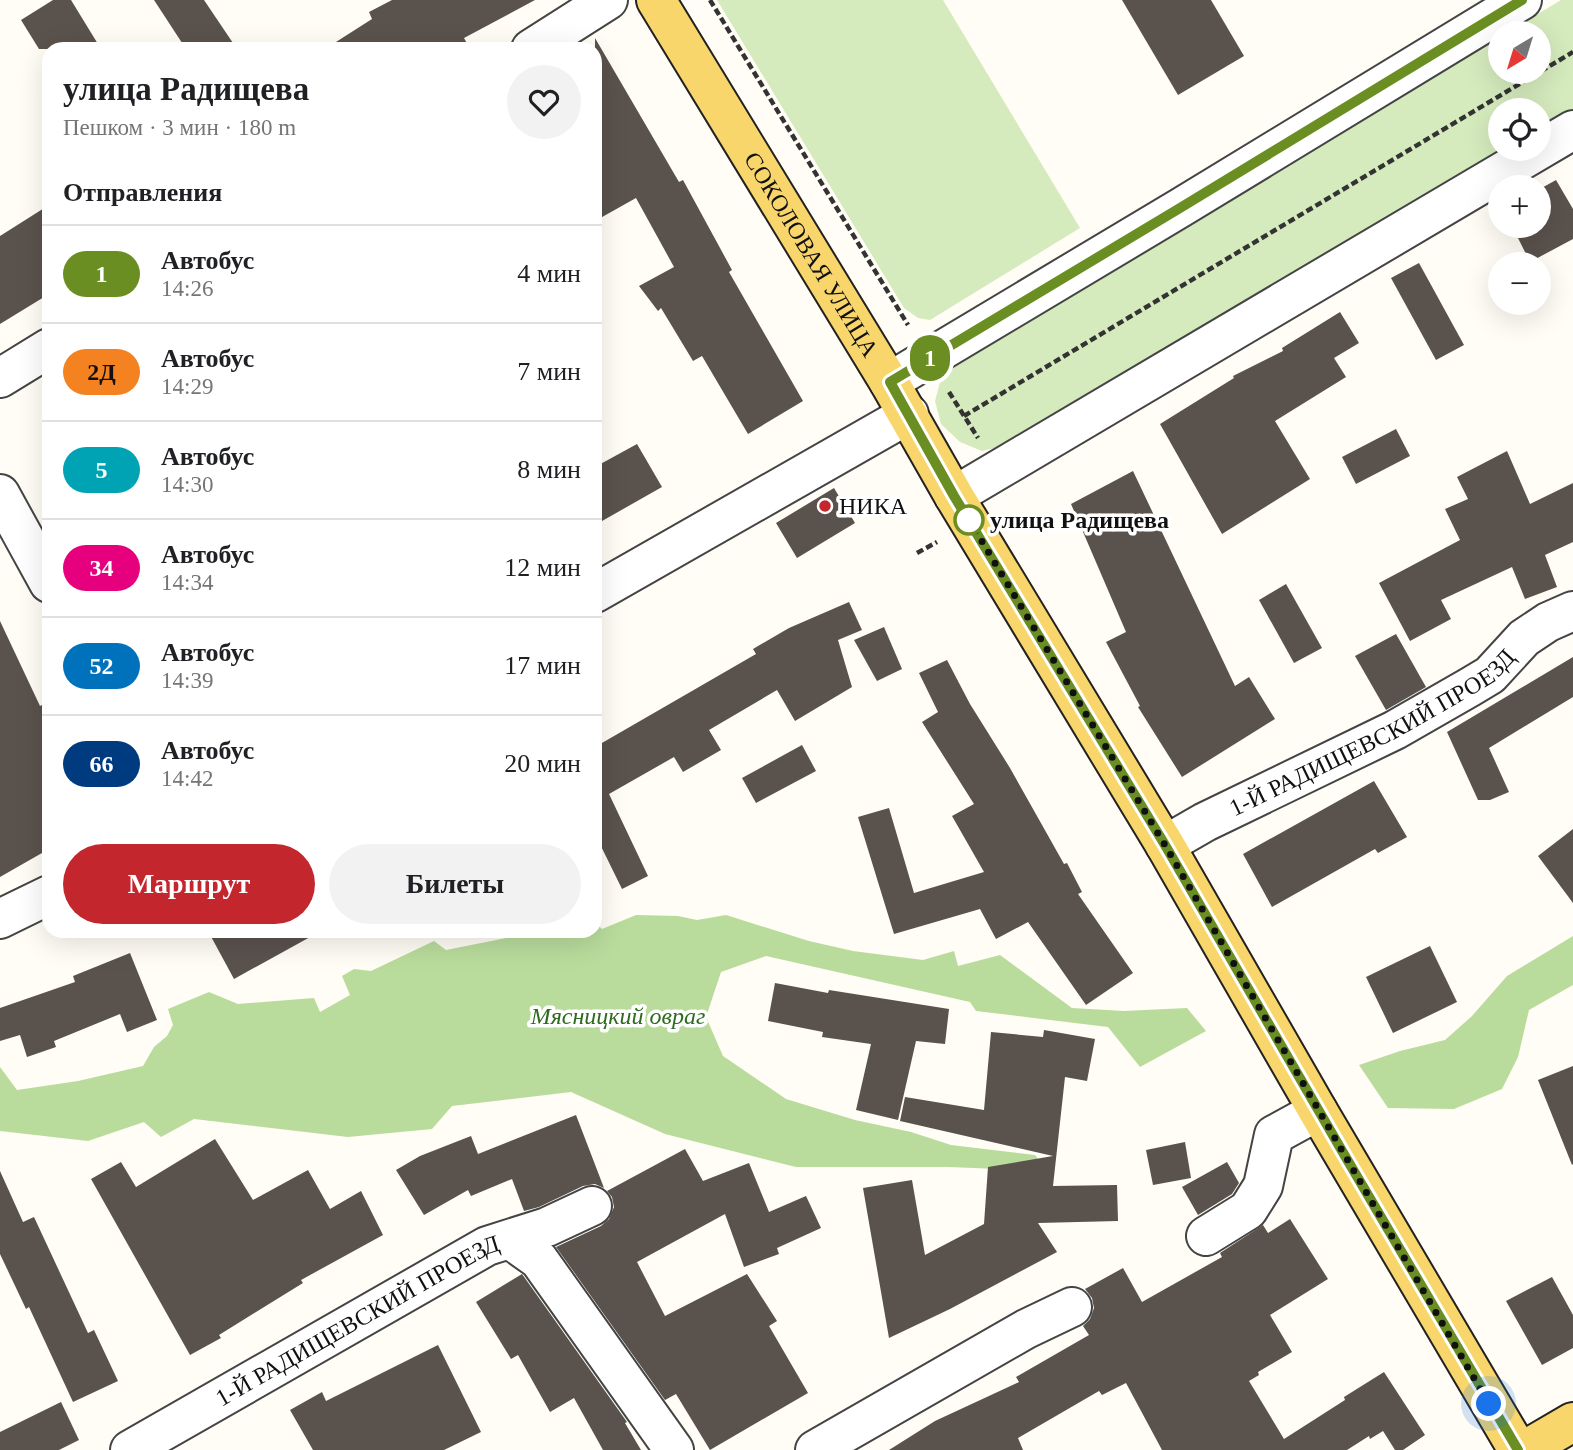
<!DOCTYPE html>
<html lang="ru">
<meta charset="utf-8">
<style>
body{margin:0;font-family:"Times New Roman",serif;background:#f2f2f2;color:#202124;height:100vh;display:flex;flex-direction:column;font-size:26px;white-space:nowrap}
*{box-sizing:border-box;margin:0}
p{font-size:23px;color:#757577}
.icon{flex:none;width:38px;height:38px;fill:none;stroke:currentColor;stroke-width:2;stroke-linecap:round;stroke-linejoin:round}
.map{position:relative;flex:1;overflow:hidden}
.drawer{position:absolute;left:42px;top:42px;width:560px;height:896px;display:flex;flex-direction:column;background:#fff;border-radius:21px;box-shadow:0 7px 28px #0002}
.drawer>*{flex:none}
.badge{padding:0 14px;border-radius:23px;font-size:24px;line-height:46px}
.needle{width:46px;rotate:218deg}
.tools{position:absolute;left:1488px;top:21px;display:grid;gap:14px}
.tools a{display:grid;place-items:center;width:63px;height:63px;border-radius:50%;background:#fff;box-shadow:0 7px 28px #0002;font-size:35px}
.you{position:absolute;width:35px;height:35px;margin:-18px;border:5px solid #fff;border-radius:50%;background:#1a73e8;box-shadow:0 0 0 10px #1a73e833}
.map>.badge{position:absolute;translate:-50% -50%;box-shadow:0 0 0 4px #fff}
h2{padding:0 21px;font-size:26px;line-height:63px}
.round{display:grid;place-items:center;flex:none;width:74px;height:74px;border-radius:37px;background:#f2f2f2}
.headline{display:flex;align-items:center;justify-content:space-between;height:119px;padding:0 21px}
h1{font-size:33px;font-weight:600;line-height:52px}
.button{display:flex;gap:14px;margin-top:auto;padding:14px 21px}
.button a{flex:1;height:80px;border-radius:42px;background:#c4262e;color:#fff;font-size:28px;font-weight:600;line-height:80px;text-align:center}
.button a+a{background:#f2f2f2;color:#202124}
ul{padding:0;list-style:none}
li{display:flex;align-items:center;gap:21px;height:98px;padding:0 21px;border-top:2px solid #e0e0e0}
li div{flex:1}
li b{display:block;font-size:26px}
li em{font-style:normal}
li .badge{min-width:77px;font-weight:700;text-align:center}
.map>svg:first-child{display:block}
.green{fill:#d5ebbd}
.forest{fill:#b9dc9c}
.building{fill:#5a524d}
.lines{fill:none;stroke-linecap:round;stroke-linejoin:round}
.minor-casing{stroke:#444;stroke-width:42}
.tertiary-casing{stroke:#444;stroke-width:42}
.primary-casing{stroke:#222;stroke-width:42}
.path{stroke:#333;stroke-width:4.5;stroke-dasharray:7 3.5;stroke-linecap:butt}
.minor{stroke:#fff;stroke-width:38}
.tertiary{stroke:#fff;stroke-width:38}
.primary{stroke:#f9d66b;stroke-width:38}
.line-casing{stroke:#fff;stroke-width:16}
.line{stroke:#6b8e23;stroke-width:10}
.walk{stroke:#111;stroke-width:7;stroke-dasharray:0 12.6}
.poi-dot{fill:#c4262e;stroke:#fff;stroke-width:2.5}
.stop-dot{fill:#fff;stroke:#6b8e23;stroke-width:3.5}
.labels{text-anchor:middle;dominant-baseline:central;stroke-width:7;stroke-linejoin:round;paint-order:stroke}
.street-label{font-size:24px;fill:#111;stroke:#fff}
.poi-label{font-size:24px;fill:#111;stroke:#fff;text-anchor:start}
.stop-label{font-size:24px;font-weight:bold;fill:#111;stroke:#fff;text-anchor:start}
.park-label{font-size:24px;font-style:italic;fill:#2f6b1f;stroke:#fff}
</style>
<div class="map">
<svg width="1573" height="1450" viewBox="0 0 1573 1450">
<rect width="100%" height="100%" fill="#fffdf5"/>
<g class="green">
<path d="M717 0H943L1080 228 930 320 918 318 904 308Z"/>
<path d="M1561 0H1573V110L1538 130V110H1500V149H1507L1008 445 982 451 960 442 941 424 935 401 940 382 951 368 1500 37V72H1538V33H1506Z"/>
</g>
<g class="forest">
<path d="M636 915 678 916 697 920 726 915 809 941 853 951 923 960 954 951 958 966 1000 955 1072 1008 1124 1011 1187 1008 1206 1031 1140 1067 1108 1027 976 1011 970 1002 766 956 721 972 706 1017 723 1056 786 1099 855 1120 911 1132 951 1145 1035 1155 1047 1171 948 1167H796L665 1134 571 1092 452 1106 432 1129 348 1137 194 1119 161 1137 144 1122 88 1141 0 1131V1067L17 1090 78 1081 143 1066 154 1047 167 1036 173 1025 168 1009 209 992 238 1004 314 998 320 1012 350 995 342 976 354 969 371 971 434 941 446 950 531 933 535 931H595V923L602 929Z"/>
<path d="M1573 936V985L1529 1010 1518 1057 1502 1089 1454 1109 1388 1108 1359 1065 1400 1051 1445 1040 1472 1016 1507 976Z"/>
</g>
<g class="building">
<path d="M53 0H71L101 49H39L21 20Z"/>
<path d="M154 0H204L237 49H186Z"/>
<path d="M392 0H535L464 38 470 49H325L372 19 369 12Z"/>
<path d="M1122 0H1211L1244 56 1178 95Z"/>
<path d="M595 38 679 182 683 180 732 270 729 272 803 401 748 434 702 356 693 361 661 308 658 311 639 286 674 267 636 198 595 221Z"/>
<path d="M1556 180 1573 209V239L1530 262 1512 226H1538V190Z"/>
<path d="M49 205V294L0 324V236Z"/>
<path d="M1419 263 1464 345 1436 360 1391 278Z"/>
<path d="M1340 312 1359 343 1334 358 1346 377 1275 421 1310 479 1222 534 1160 424 1234 378 1233 376 1283 351 1282 348Z"/>
<path d="M1396 429 1410 456 1356 484 1342 457Z"/>
<path d="M637 444 662 487 595 525V467Z"/>
<path d="M1507 451 1530 504 1573 483V542L1545 555 1557 587 1525 599 1512 567 1441 600 1451 619 1410 641 1379 583 1460 540 1445 509 1468 499 1457 477Z"/>
<path d="M1133 471 1235 686 1249 677 1275 719 1182 777 1138 707 1140 706 1106 642 1126 632 1071 504Z"/>
<path d="M834 488 855 523 797 558 776 523Z"/>
<path d="M1286 584 1322 648 1294 663 1259 600Z"/>
<path d="M849 602 862 630 838 640 852 687 795 721 777 690 709 730 721 750 683 772 674 757 609 794 648 876 622 889 595 834V747L756 654 753 649 789 628Z"/>
<path d="M0 621 40 706 49 701V849L0 877Z"/>
<path d="M884 627 902 669 877 681 854 640Z"/>
<path d="M1396 634 1426 687 1386 710 1355 656Z"/>
<path d="M1573 657V697L1489 748 1509 792 1490 800H1478L1447 732Z"/>
<path d="M947 660 970 704 1010 768 1064 864 1067 863 1082 892 1078 894 1133 973 1086 1005 1028 922 996 939 980 909 894 934 858 817 889 808 914 893 984 872 952 816 974 804 922 722 938 712 919 673Z"/>
<path d="M802 745 816 771 756 803 742 778Z"/>
<path d="M1374 781 1407 837 1378 853 1375 849 1272 907 1243 854Z"/>
<path d="M1573 829V903L1538 856Z"/>
<path d="M208 931H321L234 979Z"/>
<path d="M1430 946 1457 1002 1393 1033 1366 977Z"/>
<path d="M130 953 157 1020 127 1032 120 1014 54 1041 56 1047 27 1057 20 1035 0 1041V1008L75 982 73 976Z"/>
<path d="M775 983 828 993 829 990 949 1009 945 1044 916 1041 898 1120 856 1110 871 1044 822 1037 823 1032 768 1021Z"/>
<path d="M1044 1030 1095 1039 1087 1081 1065 1077 1053 1186 1117 1185 1118 1221 1038 1223 1057 1252 950 1309 889 1338 863 1188 912 1180 925 1255 984 1224 988 1167 1053 1156 900 1121 905 1097 984 1110 991 1032 1043 1037Z"/>
<path d="M1573 1066V1164L1572 1165 1538 1080Z"/>
<path d="M576 1115 604 1188 595 1184 583 1186 539 1207 524 1211 512 1179 471 1196 468 1190 424 1215 396 1170 420 1156 471 1136 478 1154Z"/>
<path d="M215 1139 253 1200 308 1170 330 1209 361 1191 383 1235 301 1280 303 1283 219 1335 221 1338 190 1355 91 1179 121 1162 136 1187Z"/>
<path d="M1185 1142 1191 1178 1153 1185 1146 1150Z"/>
<path d="M685 1149 703 1181 749 1163 769 1212 806 1196 821 1228 777 1248 779 1254 744 1267 725 1214 637 1262 665 1316 747 1274 777 1321 769 1326 808 1393 710 1450 676 1394 665 1400 556 1247 601 1226 609 1219 614 1207 612 1197 607 1191Z"/>
<path d="M1227 1162 1239 1183 1232 1194 1198 1215 1182 1187Z"/>
<path d="M0 1171 23 1222 34 1217 88 1333 94 1330 118 1381 73 1402 29 1307 26 1309 0 1254Z"/>
<path d="M1290 1219 1328 1279 1270 1315 1292 1352 1258 1372 1259 1375 1249 1381 1284 1439 1345 1400 1344 1397 1384 1372 1425 1435 1403 1450H1395L1383 1431 1370 1439 1369 1436 1347 1450H1162L1126 1383 1102 1395 1099 1391 1018 1438 1023 1450H889L935 1421 1019 1382 1016 1377 1089 1335 1083 1326 1090 1319 1094 1308 1092 1298 1085 1289 1123 1268 1142 1302 1222 1257 1220 1253 1263 1225 1268 1233Z"/>
<path d="M522 1274 627 1422 625 1423 641 1450H603L574 1398 550 1412 518 1355 511 1359 476 1302Z"/>
<path d="M1552 1277 1573 1315V1348L1542 1365 1506 1301Z"/>
<path d="M438 1345 481 1432 444 1450H313L290 1410 322 1392 326 1401Z"/>
<path d="M61 1402 79 1440 59 1450H0V1432Z"/>
</g>
<g class="lines">
<g class="minor-casing">
<g id="minor">
<path d="M531 49 608 0"/>
<path d="M0 378 49 348"/>
<path d="M0 494 49 583"/>
<path d="M595 593 909 414"/>
<path id="s1" d="M1165 845 1205 822 1395 730 1470 687 1490 675 1524 638 1548 622 1573 611"/>
<path d="M0 919 49 895"/>
<path d="M1206 1236 1248 1210 1263 1186 1274 1135 1318 1111"/>
<path d="M511 1240 539 1260 674 1450"/>
<path id="s2" d="M130 1450 487 1246 547 1227 592 1206"/>
<path d="M815 1450 1026 1329 1072 1307"/>
</g>
</g>
<g class="tertiary-casing">
<g id="tertiary">
<path d="M889 382 1180 208 1522 0"/>
<path d="M954 496 1573 130"/>
</g>
</g>
<g class="primary-casing">
<g id="primary">
<path id="s3" d="M656 0 889 382 954 496 1165 845 1318 1111 1518 1450"/>
<path d="M1525 1450 1573 1422"/>
</g>
</g>
<g class="path">
<path d="M710 0 908 325"/>
<path d="M949 392 978 438"/>
<path d="M964 416 1573 52"/>
<path d="M917 553 937 542"/>
</g>
<use href="#minor" class="minor"/>
<use href="#tertiary" class="tertiary"/>
<use href="#primary" class="primary"/>
</g>
<g class="lines">
<g class="line-casing">
<path id="line" d="M1518 1450 1345 1156 1165 845 954 496 890 382 1180 208 1522 0"/>
</g>
<use href="#line" class="line"/>
<path class="walk" d="M969 520 1165 845 1489 1404"/>
</g>
<circle class="poi-dot" cx="825" cy="506" r="7"/>
<circle class="stop-dot" cx="969" cy="520" r="14"/>
<g class="labels">
<g class="street-label">
<text stroke="none"><textPath href="#s3" startOffset="298">СОКОЛОВАЯ УЛИЦА</textPath></text>
<text stroke="none"><textPath href="#s1" startOffset="236">1-Й РАДИЩЕВСКИЙ ПРОЕЗД</textPath></text>
<text stroke="none"><textPath href="#s2" startOffset="262">1-Й РАДИЩЕВСКИЙ ПРОЕЗД</textPath></text>
</g>
<g class="poi-label">
<text x="839" y="506">НИКА</text>
</g>
<g class="stop-label">
<text x="990" y="520">улица Радищева</text>
</g>
<g class="park-label">
<text x="618" y="1016">Мясницкий овраг</text>
</g>
</g>
</svg>
<div class="tools">
<a><svg class="needle" viewBox="-14 -14 28 28"><path d="M0-13l5 13h-10z" fill="#e53935"/><path d="M0 13l5-13h-10z" fill="#757577"/></svg></a>
<a><svg class="icon" aria-label="locate" viewBox="0 0 24 24"><circle cx="12" cy="12" r="6"/><path d="M12 2v4M12 18v4M2 12h4M18 12h4"/></svg></a>
<a>+</a>
<a>−</a>
</div>
<div class="you" style="left:1489px;top:1404px"></div>
<b class="badge" style="left:930px;top:358px;background:#6b8e23;color:#fff">1</b>
<section class="drawer">
<div class="headline"><div><h1>улица Радищева</h1><p>Пешком · 3 мин · 180 m</p></div><a class="round"><svg class="icon" aria-label="heart" viewBox="0 0 24 24"><path d="M12 20l-8-8c-3-5 5-10 8-4 3-6 11-1 8 4z"/></svg></a></div>
<h2>Отправления</h2>
<ul>
<li><span class="badge" style="background:#6b8e23;color:#fff">1</span><div><b>Автобус</b><p>14:26</p></div><em>4 мин</em></li>
<li><span class="badge" style="background:#f58220;color:#111">2Д</span><div><b>Автобус</b><p>14:29</p></div><em>7 мин</em></li>
<li><span class="badge" style="background:#00a3b4;color:#fff">5</span><div><b>Автобус</b><p>14:30</p></div><em>8 мин</em></li>
<li><span class="badge" style="background:#e6007e;color:#fff">34</span><div><b>Автобус</b><p>14:34</p></div><em>12 мин</em></li>
<li><span class="badge" style="background:#0072bc;color:#fff">52</span><div><b>Автобус</b><p>14:39</p></div><em>17 мин</em></li>
<li><span class="badge" style="background:#003b80;color:#fff">66</span><div><b>Автобус</b><p>14:42</p></div><em>20 мин</em></li>
</ul>
<div class="button"><a>Маршрут</a><a>Билеты</a></div>
</section>
</div>
